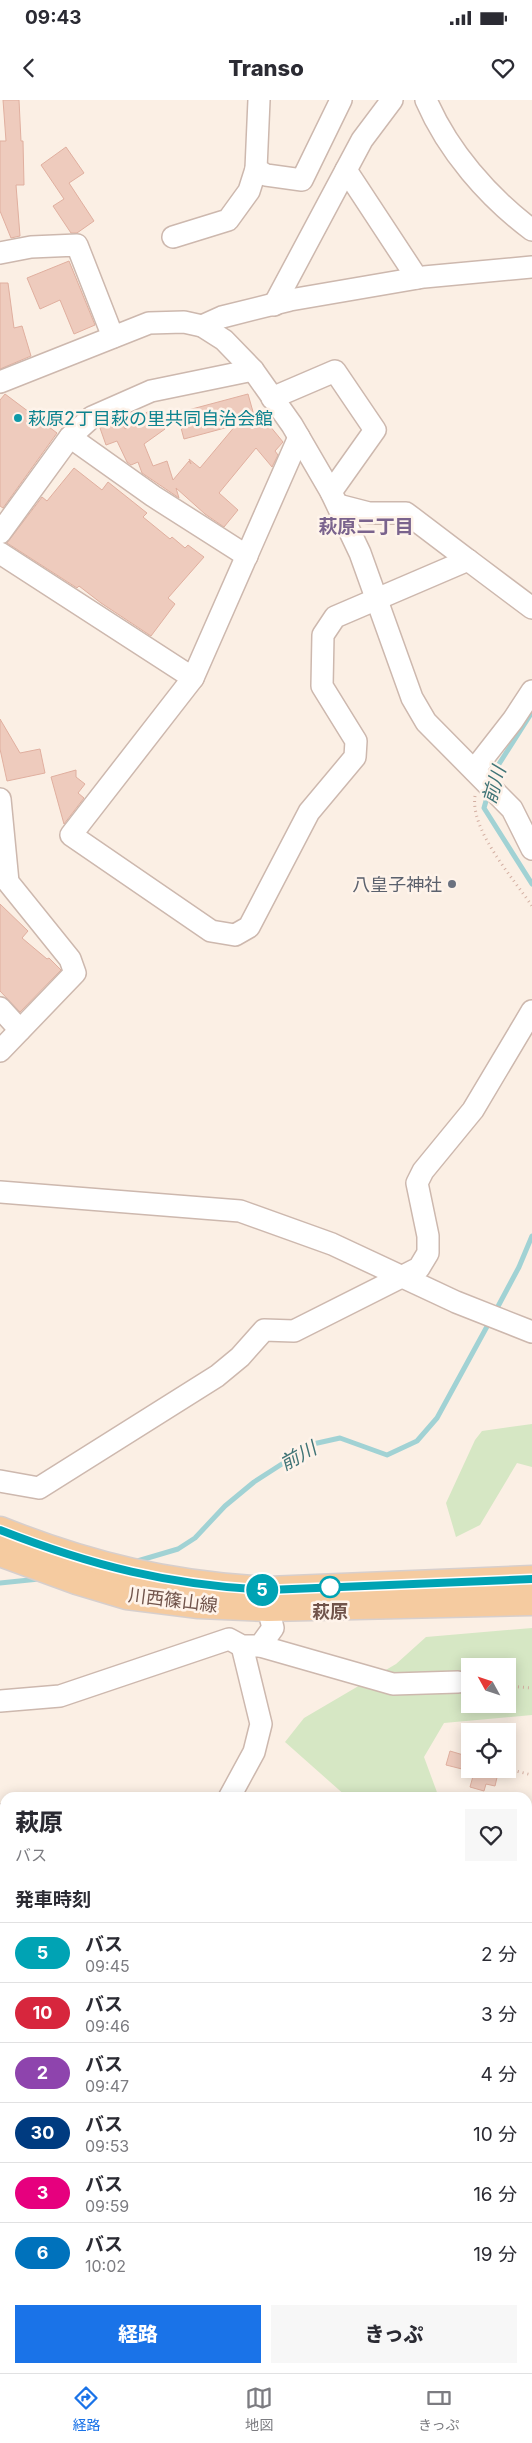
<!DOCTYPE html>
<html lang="ja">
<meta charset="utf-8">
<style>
body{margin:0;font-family:Inter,"Noto Sans JP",sans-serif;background:#f7f7f7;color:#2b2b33;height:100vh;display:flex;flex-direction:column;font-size:19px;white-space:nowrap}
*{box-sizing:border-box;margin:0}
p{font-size:16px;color:#7c7c81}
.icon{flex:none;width:28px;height:28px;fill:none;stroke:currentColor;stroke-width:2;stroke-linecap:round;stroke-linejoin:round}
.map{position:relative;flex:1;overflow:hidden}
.side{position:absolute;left:0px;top:1692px;width:532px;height:581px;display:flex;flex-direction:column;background:#fff;border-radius:15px 15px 0 0;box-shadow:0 2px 12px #0003}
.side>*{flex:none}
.badge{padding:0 10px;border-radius:16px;font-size:18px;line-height:32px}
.needle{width:32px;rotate:310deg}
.buttons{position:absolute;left:461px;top:1558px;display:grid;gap:10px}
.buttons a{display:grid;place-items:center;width:55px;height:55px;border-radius:0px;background:#fff;box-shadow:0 2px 12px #0003;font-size:25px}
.map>.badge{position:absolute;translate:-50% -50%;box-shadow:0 0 0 2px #fff}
h2{padding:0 15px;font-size:19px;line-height:45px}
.round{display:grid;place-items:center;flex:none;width:52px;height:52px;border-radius:0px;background:#f7f7f7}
.overview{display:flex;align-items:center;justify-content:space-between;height:85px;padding:0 15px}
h1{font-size:24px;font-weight:800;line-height:38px}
.action{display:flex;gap:10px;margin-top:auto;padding:10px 15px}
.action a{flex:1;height:58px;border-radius:0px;background:#1a73e8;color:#fff;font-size:20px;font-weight:800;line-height:58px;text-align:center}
.action a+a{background:#f7f7f7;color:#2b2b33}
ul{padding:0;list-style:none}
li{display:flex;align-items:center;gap:15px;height:60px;padding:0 15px;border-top:1px solid #e1e1e2}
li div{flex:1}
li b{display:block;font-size:19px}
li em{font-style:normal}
li .badge{min-width:55px;font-weight:700;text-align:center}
.status{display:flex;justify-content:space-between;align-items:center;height:35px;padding:0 25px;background:#fff;direction:ltr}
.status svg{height:14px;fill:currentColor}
header{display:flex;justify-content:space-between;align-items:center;height:65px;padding:0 15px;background:#fff;font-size:22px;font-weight:800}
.menu{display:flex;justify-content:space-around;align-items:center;height:70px;border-top:1px solid #e1e1e2;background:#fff;font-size:14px;color:#7c7c81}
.menu a{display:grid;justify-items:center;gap:2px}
.menu .on{color:#1a73e8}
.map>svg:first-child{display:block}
.green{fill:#d6e7c4;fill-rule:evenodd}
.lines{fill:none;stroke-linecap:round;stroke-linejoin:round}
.stream{stroke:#a1d2d4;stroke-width:5}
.building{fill:#eecbbd;stroke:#e0af9f}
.minor-casing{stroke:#cdb8ae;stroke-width:24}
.major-casing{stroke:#d7cfcd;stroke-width:29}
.path{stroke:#d3aea1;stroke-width:3;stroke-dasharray:1 4;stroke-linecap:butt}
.minor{stroke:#fff;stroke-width:21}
.major{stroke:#f5cba0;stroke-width:26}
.line-casing{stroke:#fff;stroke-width:11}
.line{stroke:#00a3b4;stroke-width:8}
.culture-dot{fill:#0f9aa8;stroke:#fef3ea;stroke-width:2}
.worship-dot{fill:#6b7280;stroke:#fef3ea;stroke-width:2}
.stop-dot{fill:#fff;stroke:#00a3b4;stroke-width:2.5}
.labels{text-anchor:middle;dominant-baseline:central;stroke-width:5;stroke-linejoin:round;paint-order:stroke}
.culture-label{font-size:18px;fill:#0d838f;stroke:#fef3ea;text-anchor:start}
.worship-label{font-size:18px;fill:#5b616d;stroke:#fef3ea;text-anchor:end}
.street-label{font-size:18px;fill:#71544b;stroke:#fef3ea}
.stop-label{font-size:18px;font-weight:bold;fill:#71544b;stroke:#fef3ea}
.neighbourhood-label{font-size:19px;font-weight:bold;fill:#7a638d;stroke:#fef3ea}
.water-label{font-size:19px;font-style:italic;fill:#407476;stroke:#fef3ea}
</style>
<div class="status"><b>09:43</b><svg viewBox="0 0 49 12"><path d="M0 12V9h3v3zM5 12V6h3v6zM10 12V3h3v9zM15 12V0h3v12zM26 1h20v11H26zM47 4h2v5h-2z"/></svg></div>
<header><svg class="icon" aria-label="back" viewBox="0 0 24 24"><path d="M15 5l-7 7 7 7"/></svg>Transo<svg class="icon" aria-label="heart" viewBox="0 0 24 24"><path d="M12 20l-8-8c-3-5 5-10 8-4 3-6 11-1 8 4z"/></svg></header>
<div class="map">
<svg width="532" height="2273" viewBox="0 0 532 2273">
<rect width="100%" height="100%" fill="#fbefe4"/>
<g class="green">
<path d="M532 1324V1367L517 1363 480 1425 456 1437 446 1403 475 1340 482 1331Z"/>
<path d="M532 1528V1615L444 1623 424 1657 438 1695 442 1697H347L285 1642 304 1618 396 1564 426 1537ZM470 1566H508V1604H470Z"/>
<path d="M528 1730 532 1731V1783L528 1781Z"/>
<path d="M532 1884V2092H528V1888Z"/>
</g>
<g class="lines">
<g class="stream">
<path d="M493 681 499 664 532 612"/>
<path d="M488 694 484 708 532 784"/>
<path d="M495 1212 519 1167 532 1136"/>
<path d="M134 1462 178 1449 195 1438 225 1406 254 1382 313 1344 340 1338 387 1355 417 1341 437 1318 490 1221"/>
<path d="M0 1483 39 1479"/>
</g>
</g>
<g class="building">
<path d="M3 0H19L21 41H23L24 85H16L20 136 11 138 0 111V41H6Z"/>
<path d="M66 47 84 73 69 83 94 121 77 133H71L53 106 64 99 41 65Z"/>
<path d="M69 161 95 225 74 234 60 200 40 209 27 178Z"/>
<path d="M0 183H8L14 228 22 226 31 256 0 269Z"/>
<path d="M5 294 57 333 3 408 0 406V300Z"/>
<path d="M248 294 257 326 265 320 283 342 275 351 278 355 272 367 256 348 219 393 238 410 224 427 205 414 176 388 179 398 142 373 138 362 131 365 127 362 117 341 106 345 100 328 121 320 125 329 150 310 165 329 144 344 153 366 167 361 173 380 189 361 191 364 189 359 200 368 236 325 184 339 177 313Z"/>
<path d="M74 368 102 390 108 382 147 413 143 417 170 439 172 437 185 448 188 445 204 457 168 498 175 504 151 536 101 503 79 486 77 488 7 443 42 397 47 401Z"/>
<path d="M0 619 20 653 40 649 45 673 7 681 0 649Z"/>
<path d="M76 670V677L85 684 78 693 84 698 64 724 51 677Z"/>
<path d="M0 804 28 831 22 838 47 859 49 858 61 870 20 912 0 891Z"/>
<path d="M450 1651 470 1657V1671L446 1665Z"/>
<path d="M475 1669H499L495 1686 486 1684 484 1691 470 1687Z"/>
</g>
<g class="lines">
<g class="minor-casing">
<g id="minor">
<path d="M259 0 256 69 266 75 302 80 341 0"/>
<path d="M426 0C448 51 488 97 532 130"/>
<path d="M346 70 417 178"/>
<path d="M173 137 228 120 249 91 256 69"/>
<path d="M0 153 31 147 77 145 113 237"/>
<path d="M274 205 362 40 392 0"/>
<path d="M202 226 222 217 290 200 424 177 532 167"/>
<path d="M0 282 149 223 184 222 202 226 224 240 253 270 292 325 331 392 360 453 412 598 426 622 512 709 532 749"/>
<path d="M272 298 335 271 375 330 331 392"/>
<path d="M70 337 153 396 247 456"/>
<path d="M338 405 369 413H406L468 460"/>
<path d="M0 433 70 337 92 317 151 291 253 270"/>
<path d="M0 453 193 578 299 337"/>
<path d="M193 578 71 735 211 831 235 835 249 827 309 712 355 657 356 641 322 586 323 535 335 517 468 460 532 508"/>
<path d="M474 670 513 620 532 591"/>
<path d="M0 699 8 782 70 859 75 873 0 951"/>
<path d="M0 908 20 930"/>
<path d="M0 1092 240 1111 332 1144 456 1202 532 1232"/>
<path d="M0 1381 39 1388 217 1276 240 1257 264 1230 294 1231 419 1168 428 1153V1136L417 1083 423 1071 473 1010 532 911"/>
<path d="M260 1546 393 1584 458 1582"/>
<path d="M0 1601 60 1596 229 1539 242 1546H260L273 1528 268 1508V1493"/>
<path d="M229 1698 254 1652 261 1624 242 1546"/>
<path d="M0 1715 5 1717"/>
<path d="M528 1800 532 1803"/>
<path d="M0 1819 5 1821"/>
<path d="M528 1836 532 1824"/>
<path d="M0 1935 5 1937"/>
<path d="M0 2063 5 2065"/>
<path d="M528 2170 532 2172"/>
<path d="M0 2184 5 2172"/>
<path d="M215 2269 224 2273"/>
<path d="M479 2269 489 2273"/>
<path d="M451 2273 453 2269"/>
</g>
</g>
<g class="major-casing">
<g id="major">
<path d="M0 1430C90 1466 171 1485 268 1490L532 1479"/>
<path d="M0 1453 77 1481 127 1496 199 1505 268 1508 532 1502"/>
</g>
</g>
<g class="path">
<path d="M475 696C470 730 513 778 532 806"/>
<path d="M508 1586 532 1588"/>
<path d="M508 1669 532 1675"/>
</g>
<use href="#minor" class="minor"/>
<use href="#major" class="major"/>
</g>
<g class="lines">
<g class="line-casing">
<path id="line" d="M0 1430C92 1466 169 1485 268 1490L532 1479"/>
</g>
<use href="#line" class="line"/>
</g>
<circle class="culture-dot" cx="18" cy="318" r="5"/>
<circle class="worship-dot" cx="452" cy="784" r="5"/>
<circle class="stop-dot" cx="330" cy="1487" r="10"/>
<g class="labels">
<g class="culture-label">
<text x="28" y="318">萩原2丁目萩の里共同自治会館</text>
</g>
<g class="worship-label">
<text x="442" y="784">八皇子神社</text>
</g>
<g class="street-label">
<text transform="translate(173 1500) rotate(7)">川西篠山線</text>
</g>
<g class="stop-label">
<text x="330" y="1511">萩原</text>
</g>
<g class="neighbourhood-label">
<text x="366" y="426">萩原二丁目</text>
</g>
<g class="water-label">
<text transform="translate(494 685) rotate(-73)">前川</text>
<text transform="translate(298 1356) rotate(-29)">前川</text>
</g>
</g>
</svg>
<div class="buttons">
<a><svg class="needle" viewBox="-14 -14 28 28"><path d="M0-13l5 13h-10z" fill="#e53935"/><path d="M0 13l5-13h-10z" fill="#7c7c81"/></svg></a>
<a><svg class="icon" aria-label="locate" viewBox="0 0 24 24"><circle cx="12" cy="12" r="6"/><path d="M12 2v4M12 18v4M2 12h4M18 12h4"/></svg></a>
</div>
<b class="badge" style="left:262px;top:1490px;background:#00a3b4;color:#fff">5</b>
<section class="side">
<div class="overview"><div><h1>萩原</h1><p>バス</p></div><a class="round"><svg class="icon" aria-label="heart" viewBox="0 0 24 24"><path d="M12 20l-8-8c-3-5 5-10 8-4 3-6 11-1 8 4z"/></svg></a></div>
<h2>発車時刻</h2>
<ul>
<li><span class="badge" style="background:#00a3b4;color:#fff">5</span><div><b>バス</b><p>09:45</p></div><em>2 分</em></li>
<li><span class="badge" style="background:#d7263d;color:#fff">10</span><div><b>バス</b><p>09:46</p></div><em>3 分</em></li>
<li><span class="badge" style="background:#8e44ad;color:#fff">2</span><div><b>バス</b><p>09:47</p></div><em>4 分</em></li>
<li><span class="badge" style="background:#003b80;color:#fff">30</span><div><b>バス</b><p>09:53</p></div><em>10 分</em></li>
<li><span class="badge" style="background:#e6007e;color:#fff">3</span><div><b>バス</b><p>09:59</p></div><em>16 分</em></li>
<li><span class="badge" style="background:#0072bc;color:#fff">6</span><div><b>バス</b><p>10:02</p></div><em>19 分</em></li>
</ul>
<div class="action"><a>経路</a><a>きっぷ</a></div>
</section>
</div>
<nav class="menu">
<a class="on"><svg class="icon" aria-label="directions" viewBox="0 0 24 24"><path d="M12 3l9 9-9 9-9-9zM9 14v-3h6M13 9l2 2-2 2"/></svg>経路</a>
<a><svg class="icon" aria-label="map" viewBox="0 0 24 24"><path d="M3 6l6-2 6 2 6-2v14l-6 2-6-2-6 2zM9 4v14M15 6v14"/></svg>地図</a>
<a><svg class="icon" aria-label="tickets" viewBox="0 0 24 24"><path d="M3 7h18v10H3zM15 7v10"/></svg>きっぷ</a>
</nav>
